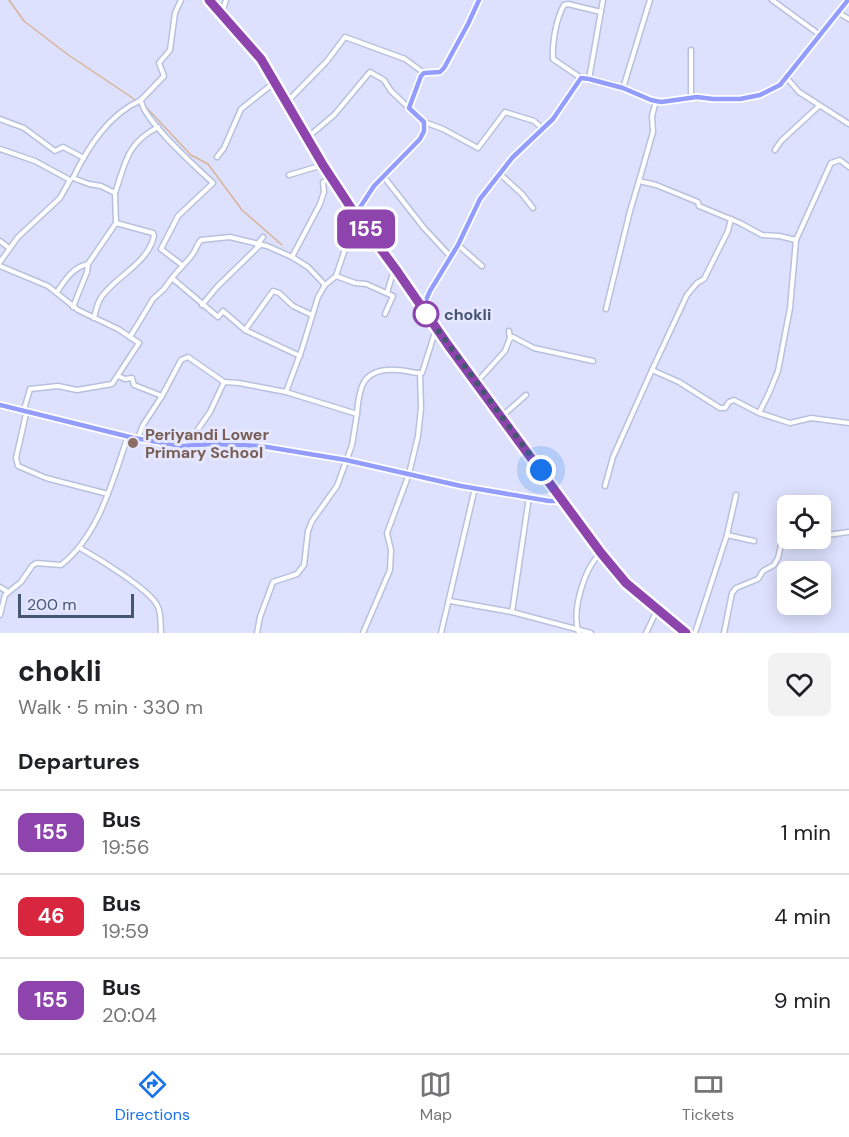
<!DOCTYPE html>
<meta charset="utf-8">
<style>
body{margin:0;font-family:"DM Sans",sans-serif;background:#f2f2f2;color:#202124;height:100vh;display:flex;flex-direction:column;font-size:22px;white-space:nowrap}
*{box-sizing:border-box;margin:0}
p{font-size:20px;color:#757577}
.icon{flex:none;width:33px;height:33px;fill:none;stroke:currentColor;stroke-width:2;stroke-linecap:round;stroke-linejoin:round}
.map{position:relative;height:633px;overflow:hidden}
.sheet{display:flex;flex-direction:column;background:#fff;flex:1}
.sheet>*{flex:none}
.badge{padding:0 12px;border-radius:9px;font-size:21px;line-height:39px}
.fabs{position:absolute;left:777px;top:495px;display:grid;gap:12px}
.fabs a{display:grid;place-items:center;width:54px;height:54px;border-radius:9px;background:#fff;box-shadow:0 3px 15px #0003;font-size:30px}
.scale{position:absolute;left:18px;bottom:15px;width:116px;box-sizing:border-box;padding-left:6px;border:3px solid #455673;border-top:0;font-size:16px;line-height:21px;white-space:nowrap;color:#455673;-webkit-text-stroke:4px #e4e7ff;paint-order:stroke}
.you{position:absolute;width:30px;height:30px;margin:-15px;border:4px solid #fff;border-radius:50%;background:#1a73e8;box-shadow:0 0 0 9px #1a73e833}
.map>.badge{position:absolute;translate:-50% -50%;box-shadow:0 0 0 3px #fff}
h2{padding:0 18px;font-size:22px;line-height:54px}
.round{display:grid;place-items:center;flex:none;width:63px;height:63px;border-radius:9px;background:#f2f2f2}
.head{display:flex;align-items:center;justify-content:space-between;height:102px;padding:0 18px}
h1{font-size:28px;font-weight:800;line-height:45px}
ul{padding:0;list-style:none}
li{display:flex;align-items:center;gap:18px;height:84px;padding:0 18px;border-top:2px solid #e0e0e0}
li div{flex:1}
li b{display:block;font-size:22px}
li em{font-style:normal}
li .badge{min-width:66px;font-weight:700;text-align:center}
.tabs{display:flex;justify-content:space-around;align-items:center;height:84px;border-top:2px solid #e0e0e0;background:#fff;font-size:16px;color:#757577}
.tabs a{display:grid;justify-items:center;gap:3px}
.tabs .active{color:#1a73e8}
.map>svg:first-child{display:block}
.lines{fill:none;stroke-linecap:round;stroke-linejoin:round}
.stream{stroke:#d8b398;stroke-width:1.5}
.minor-casing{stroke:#b7c1de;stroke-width:7}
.major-casing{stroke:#fff;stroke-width:8}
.minor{stroke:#fff;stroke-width:4}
.major{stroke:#929dff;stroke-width:4.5}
.line-casing{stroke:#fff;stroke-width:14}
.line{stroke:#8e44ad;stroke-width:9}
.walk{stroke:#455673;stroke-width:6;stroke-dasharray:0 10.8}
.stop-dot{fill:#fff;stroke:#8e44ad;stroke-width:3}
.education-dot{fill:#8d6e63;stroke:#e4e7ff;stroke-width:2}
.labels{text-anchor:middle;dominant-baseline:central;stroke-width:6;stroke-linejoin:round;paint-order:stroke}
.stop-label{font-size:16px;font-weight:bold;fill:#455673;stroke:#e4e7ff;text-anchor:start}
.education-label{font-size:16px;font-weight:bold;fill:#785e54;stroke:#e4e7ff;text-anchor:start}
</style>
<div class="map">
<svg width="849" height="633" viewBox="0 0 849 633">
<rect width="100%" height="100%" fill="#dde1fd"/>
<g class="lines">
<g class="stream">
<path d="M9 0 24 21 67 54 137 101"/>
<path d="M145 106 191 155 208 164 242 210 282 245"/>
</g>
<g class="minor-casing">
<g id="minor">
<path d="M772 0 820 35"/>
<path d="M839 13 849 19"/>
<path d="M221 15 226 0"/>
<path d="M691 50V97"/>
<path d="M786 77 799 92 849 124"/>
<path d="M581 78 553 59C552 43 556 19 564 5L568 4 601 12"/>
<path d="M589 79 603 0"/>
<path d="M623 88 650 0"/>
<path d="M141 100 164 76 159 63 170 50 175 13 181 0"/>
<path d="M656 101 652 116 653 132 639 181 656 185 698 202 699 206 740 223 762 235 779 236 796 240 790 308 778 371 769 393 759 413 790 423 811 418 849 423"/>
<path d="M287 102 327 61 345 37 405 59 424 73"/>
<path d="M0 119 24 128 55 151 63 147 84 158"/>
<path d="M424 122 443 129 478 148 505 112 534 121 543 129"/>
<path d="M308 137 334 115 370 72 384 80 391 91 409 108"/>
<path d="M0 149 35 161 70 180 60 198 18 237 0 262"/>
<path d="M775 150 781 141 819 106"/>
<path d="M217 157 224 148 241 109 275 82"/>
<path d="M500 174 522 194 533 208"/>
<path d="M289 175 323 165"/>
<path d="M384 177 424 228 450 256"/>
<path d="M73 178C88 147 108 115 141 100 142 119 197 168 213 183L178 216 161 249 182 265"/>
<path d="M73 178 89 184 101 186 115 193 116 223 88 264 87 272 73 307"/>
<path d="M115 193C126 162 126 144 158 127"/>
<path d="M796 240 831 163 840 160 849 167"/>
<path d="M0 241 9 248"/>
<path d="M257 245 263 237"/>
<path d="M458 245 482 266"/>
<path d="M292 257 308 267 325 285"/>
<path d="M0 266 48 286 78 310 118 329 139 343 112 384 77 390 58 386 30 389 25 406 26 414 16 458 18 466 46 478 108 494"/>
<path d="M336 276 355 283 366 284 393 296 385 314"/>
<path d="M172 278C176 272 192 257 194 252 197 247 197 244 201 240L230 237 267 246 292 257 320 204 324 192 323 182 331 179"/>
<path d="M57 292C65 280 73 267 88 264"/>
<path d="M387 293 392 276 397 271"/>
<path d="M202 305 217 287 260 245"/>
<path d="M606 309 630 211 639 181"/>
<path d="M94 318C96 310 97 303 102 296 118 275 148 263 154 236L153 233 116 223"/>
<path d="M509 331 510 338"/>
<path d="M130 337 153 299 164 289 172 278 218 317 223 311 245 330"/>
<path d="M300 356 245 330 273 291 279 293 293 306 312 315"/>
<path d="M652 370 687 295 697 283 704 279 728 231 731 219"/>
<path d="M118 376 125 379 132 378 134 385 162 396 143 425 138 438"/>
<path d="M476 383 505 351 510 338 513 337 534 348 593 361"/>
<path d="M162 396 181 360 188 357 224 382"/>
<path d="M357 414C359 386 363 367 398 370 407 370 414 374 422 373L436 329"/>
<path d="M501 417 526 395"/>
<path d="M187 445 210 412 224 382 239 383 286 392"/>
<path d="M605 486 613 457 652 370 679 382 720 408H725L729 402 734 400 759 413"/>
<path d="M727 535 754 541"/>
<path d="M820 536 849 532"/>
<path d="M80 548C96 557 149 589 157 605 162 613 160 624 161 633"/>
<path d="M0 587 8 592"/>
<path d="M450 601 512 612 529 497"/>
<path d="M512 612 591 633"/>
<path d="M0 615 5 595 21 582 32 566 36 563 61 565C99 536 113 479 128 436"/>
<path d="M257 633 260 617 273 582 297 574 304 565 308 531 312 521 337 486 352 445 357 414 286 392 302 349 318 297 325 285 336 276 349 237 359 220"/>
<path d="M363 633 390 570 391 550 387 533 409 474 418 436 421 408 420 373"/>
<path d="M441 633 475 488"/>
<path d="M579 633C571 612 584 568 601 553"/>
<path d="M646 633 657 610"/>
<path d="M695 633 727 535 736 495"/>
<path d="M724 633 732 593 736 588 758 579 763 571 774 565 778 558 782 541 803 538"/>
</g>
</g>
<g class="major-casing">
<g id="major">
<path d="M209 0 261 59 323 165 355 215 397 271 448 345 564 501 601 553 626 583 686 633"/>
<path d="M355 215 374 186 420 139 424 131V122L409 108 421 76 424 73 440 72 444 68 468 24 479 0"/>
<path d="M422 309 430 291 458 245 480 199 512 158 553 119 581 78 589 79 623 88 651 100 661 102 697 97 713 99H740L760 95 780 85 848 0"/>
<path d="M0 405 134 438 182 446 212 444 261 446 346 460 461 486 549 501H564"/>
</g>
</g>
<use href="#minor" class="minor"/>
<use href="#major" class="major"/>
</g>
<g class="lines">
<g class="line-casing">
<path id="line" d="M209 0 261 59 323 165 355 214 397 271 448 345 601 553 626 583 686 633"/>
</g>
<use href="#line" class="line"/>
<path class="walk" d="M426 314 541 470"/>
</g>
<circle class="stop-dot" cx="426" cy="314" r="12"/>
<circle class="education-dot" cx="133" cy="443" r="6"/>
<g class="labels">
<g class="stop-label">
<text x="444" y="314">chokli</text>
</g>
<g class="education-label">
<text x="145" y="434">Periyandi Lower<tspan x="145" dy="18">Primary School</tspan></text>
</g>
</g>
</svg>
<div class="fabs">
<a><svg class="icon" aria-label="locate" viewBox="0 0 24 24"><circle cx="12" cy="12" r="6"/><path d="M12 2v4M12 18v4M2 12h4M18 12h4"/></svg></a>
<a><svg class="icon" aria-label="layers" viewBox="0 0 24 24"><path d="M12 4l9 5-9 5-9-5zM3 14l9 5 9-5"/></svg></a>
</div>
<div class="scale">200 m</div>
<div class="you" style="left:541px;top:470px"></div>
<b class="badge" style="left:366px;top:229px;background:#8e44ad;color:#fff">155</b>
</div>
<section class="sheet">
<div class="head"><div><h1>chokli</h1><p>Walk · 5 min · 330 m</p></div><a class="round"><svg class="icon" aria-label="heart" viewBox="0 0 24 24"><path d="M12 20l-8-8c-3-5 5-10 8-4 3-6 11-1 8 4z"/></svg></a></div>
<h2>Departures</h2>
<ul>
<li><span class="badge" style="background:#8e44ad;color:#fff">155</span><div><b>Bus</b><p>19:56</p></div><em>1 min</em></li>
<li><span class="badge" style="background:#d7263d;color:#fff">46</span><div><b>Bus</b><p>19:59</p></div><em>4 min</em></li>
<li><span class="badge" style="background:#8e44ad;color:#fff">155</span><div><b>Bus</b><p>20:04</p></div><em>9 min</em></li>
</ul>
</section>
<nav class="tabs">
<a class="active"><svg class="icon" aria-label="directions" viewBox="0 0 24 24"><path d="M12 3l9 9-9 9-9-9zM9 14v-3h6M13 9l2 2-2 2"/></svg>Directions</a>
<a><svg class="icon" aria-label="map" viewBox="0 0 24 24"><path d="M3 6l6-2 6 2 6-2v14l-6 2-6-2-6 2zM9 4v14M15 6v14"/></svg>Map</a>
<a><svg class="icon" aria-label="tickets" viewBox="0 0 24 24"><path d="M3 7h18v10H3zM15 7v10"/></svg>Tickets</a>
</nav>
